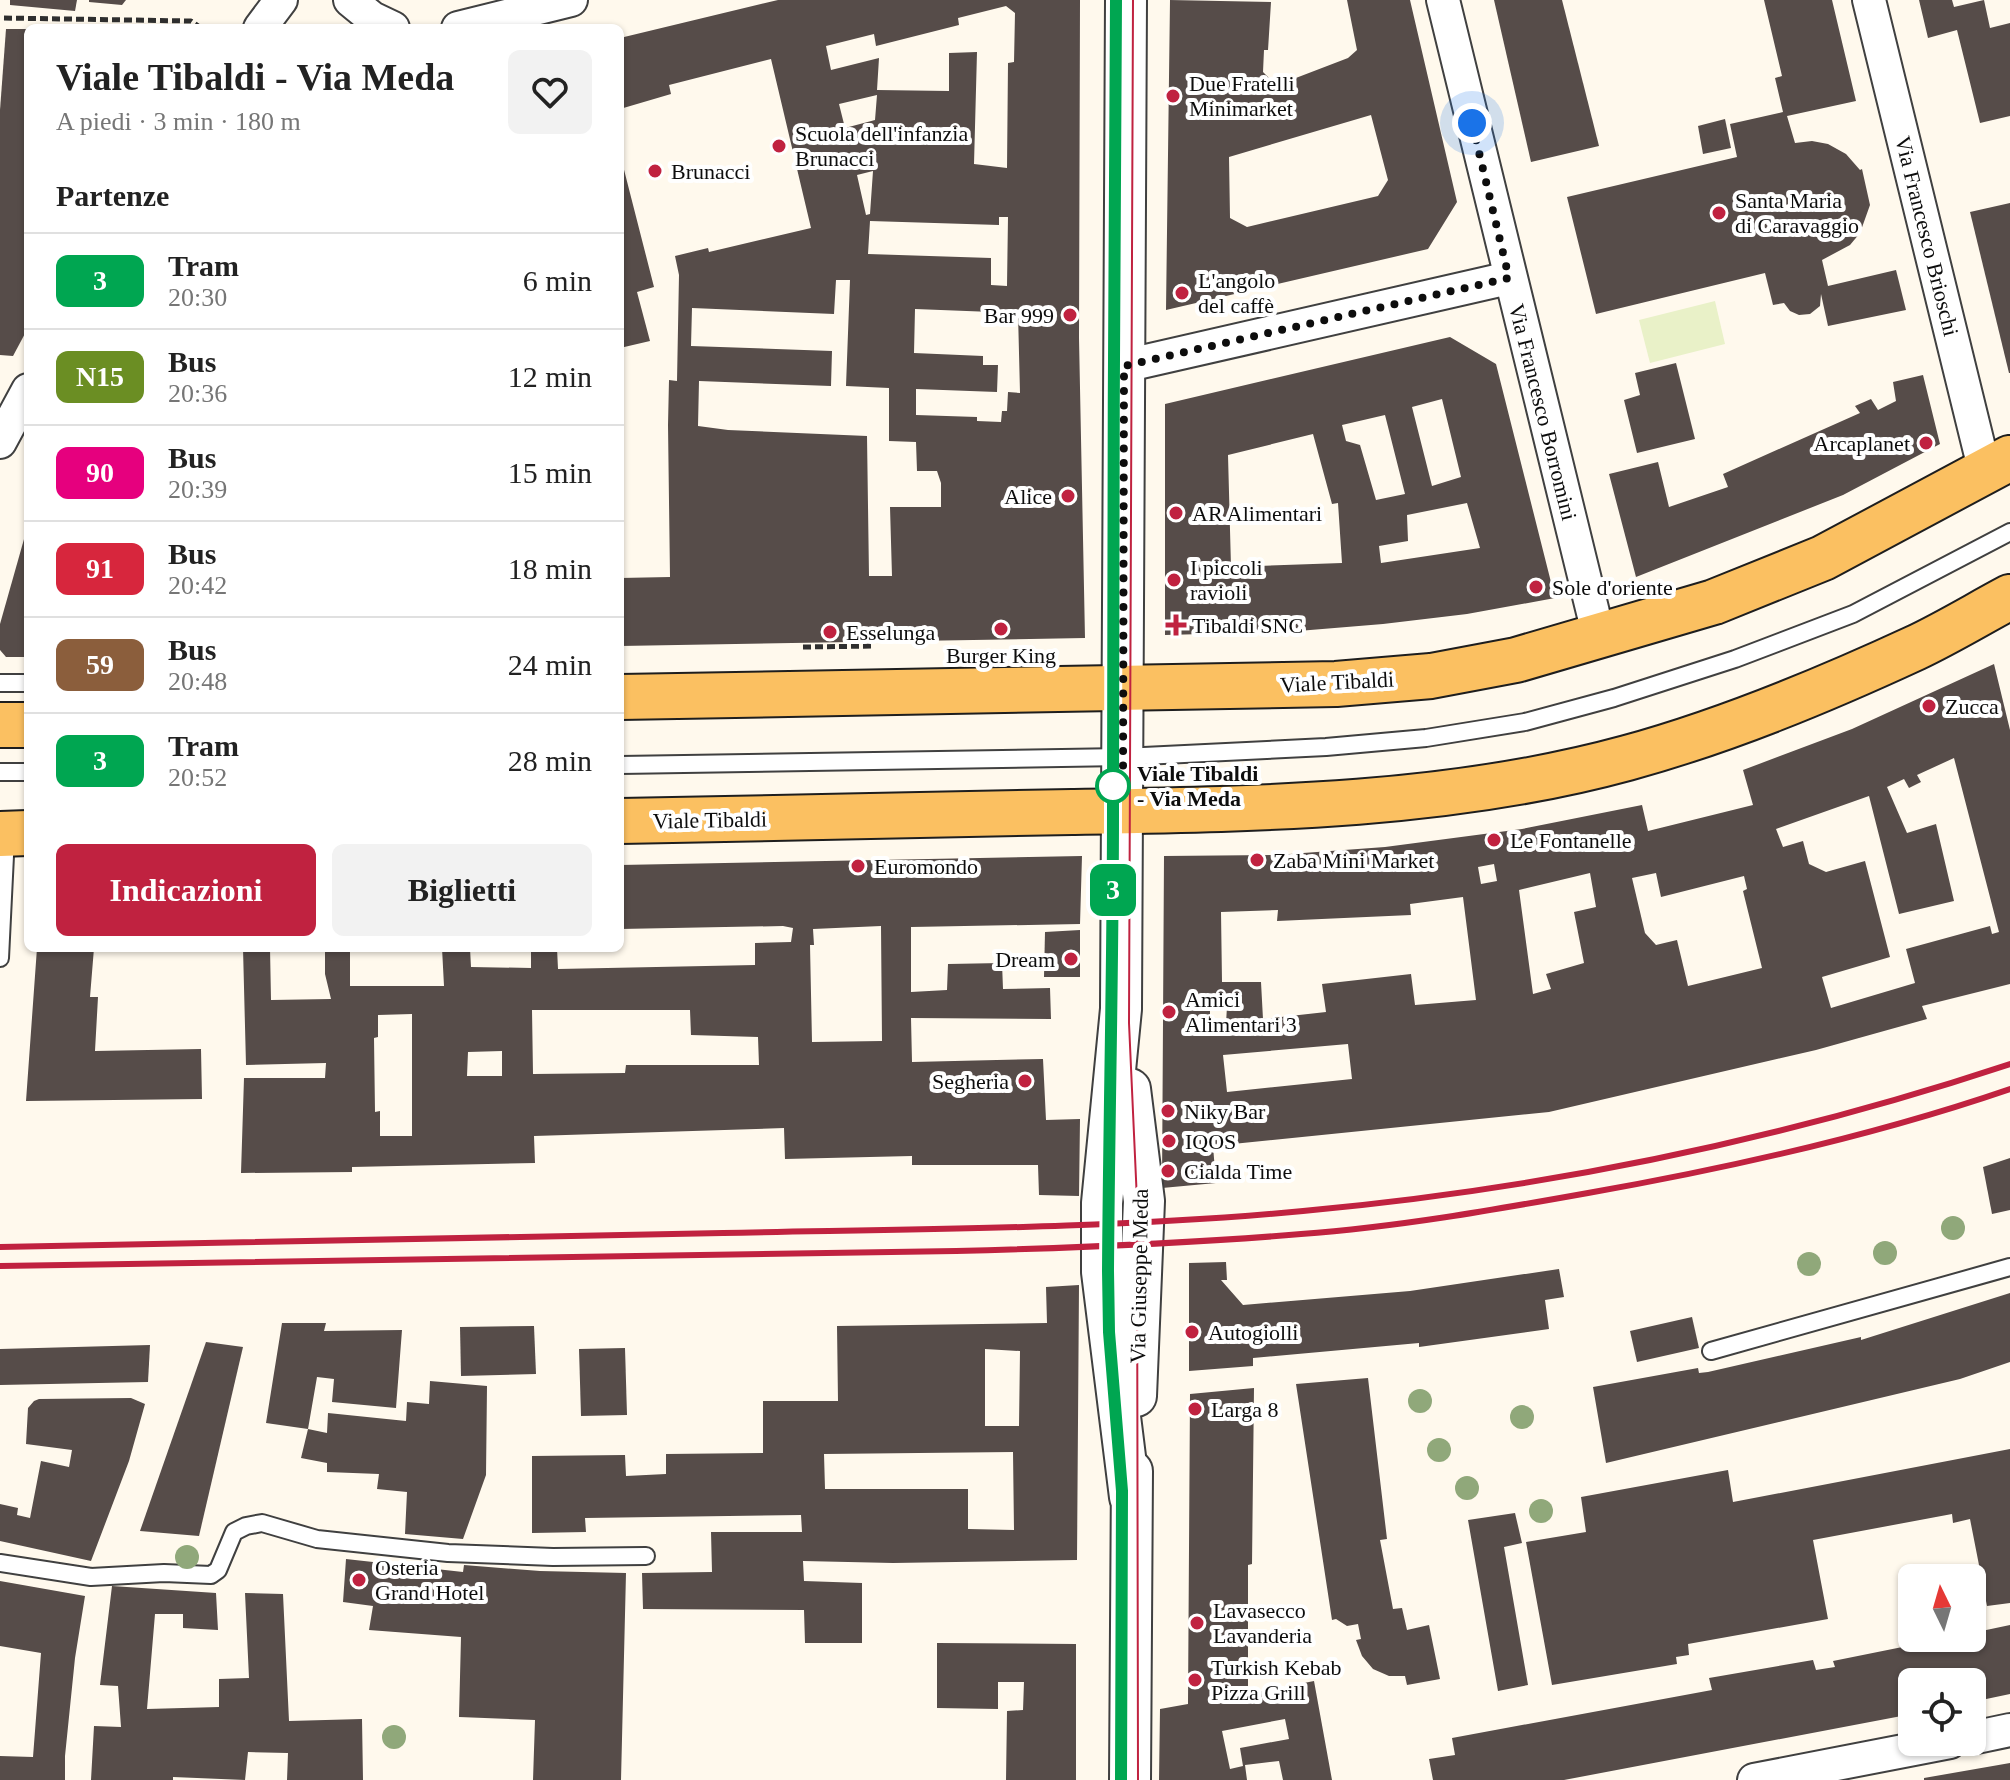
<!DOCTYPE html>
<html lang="it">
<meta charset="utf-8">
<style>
body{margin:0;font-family:Georgia,serif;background:#f2f2f2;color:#222;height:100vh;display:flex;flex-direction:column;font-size:30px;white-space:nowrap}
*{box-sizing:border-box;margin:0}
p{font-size:26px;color:#767676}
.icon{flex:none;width:44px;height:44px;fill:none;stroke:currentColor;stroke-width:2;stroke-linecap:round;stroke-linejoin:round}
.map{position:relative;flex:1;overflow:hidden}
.details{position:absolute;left:24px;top:24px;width:600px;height:928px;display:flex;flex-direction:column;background:#fff;border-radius:12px;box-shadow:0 2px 6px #0004}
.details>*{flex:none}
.badge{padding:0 16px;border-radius:12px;font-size:28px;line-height:52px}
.needle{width:52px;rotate:355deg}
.controls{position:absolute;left:1898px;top:1564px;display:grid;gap:16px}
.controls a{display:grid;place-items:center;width:88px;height:88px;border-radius:12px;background:#fff;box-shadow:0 2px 6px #0004;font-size:40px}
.you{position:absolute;width:40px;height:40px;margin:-20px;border:6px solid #fff;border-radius:50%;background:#1a73e8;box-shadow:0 0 0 12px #1a73e833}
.map>.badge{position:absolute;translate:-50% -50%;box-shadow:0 0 0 4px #fff}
h2{padding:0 32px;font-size:30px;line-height:72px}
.round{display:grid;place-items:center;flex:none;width:84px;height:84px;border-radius:12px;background:#f2f2f2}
.head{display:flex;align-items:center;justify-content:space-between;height:136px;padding:0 32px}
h1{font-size:38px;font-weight:800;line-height:60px}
.button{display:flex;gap:16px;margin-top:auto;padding:16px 32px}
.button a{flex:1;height:92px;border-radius:12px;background:#c02240;color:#fff;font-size:32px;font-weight:800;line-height:92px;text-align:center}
.button a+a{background:#f2f2f2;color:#222}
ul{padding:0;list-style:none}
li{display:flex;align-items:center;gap:24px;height:96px;padding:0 32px;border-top:2px solid #e0e0e0}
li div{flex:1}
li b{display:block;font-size:30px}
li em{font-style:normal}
li .badge{min-width:88px;font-weight:700;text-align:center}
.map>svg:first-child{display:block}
.pitch{fill:#e9f1c8}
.building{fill:#564c49;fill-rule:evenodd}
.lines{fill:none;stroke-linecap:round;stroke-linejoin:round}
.service-casing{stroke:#404040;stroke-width:20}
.minor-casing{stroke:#404040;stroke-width:36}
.tertiary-casing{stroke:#404040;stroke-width:44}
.primary-casing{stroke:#1e1e1e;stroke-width:48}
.path{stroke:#2f2f2f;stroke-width:5;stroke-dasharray:8 4;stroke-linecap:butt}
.service{stroke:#fff;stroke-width:16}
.minor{stroke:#fff;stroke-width:32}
.tertiary{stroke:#fff;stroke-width:40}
.primary{stroke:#fbc061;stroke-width:44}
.tram{stroke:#c02240;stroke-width:2}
.rail{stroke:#c02240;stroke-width:6}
.tree{fill:#90a87a}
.line-casing{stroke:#fff;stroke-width:18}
.line{stroke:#00a651;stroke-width:12}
.walk{stroke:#0d0d0d;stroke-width:8;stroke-dasharray:0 14.4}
.poi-dot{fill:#c02240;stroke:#fff;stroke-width:3}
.stop-dot{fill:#fff;stroke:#00a651;stroke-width:4}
.labels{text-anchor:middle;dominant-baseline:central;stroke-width:8;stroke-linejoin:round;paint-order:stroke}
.poi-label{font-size:22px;fill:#0d0d0d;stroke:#fff;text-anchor:start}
.street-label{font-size:22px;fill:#0d0d0d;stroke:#fff}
.stop-label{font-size:22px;font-weight:bold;fill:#0d0d0d;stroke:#fff;text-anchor:start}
</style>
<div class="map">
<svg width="2010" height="1780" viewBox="0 0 2010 1780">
<rect width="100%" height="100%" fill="#fff9ed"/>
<path class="pitch" d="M1715 301 1725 344 1650 363 1639 320Z"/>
<g class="building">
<path d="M10 0H77L75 11 10 5Z"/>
<path d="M89 0H126L122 5 89 2Z"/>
<path d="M778 0H1080L1079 338 1085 638 620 646V578L670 577 668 425 669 380 677 381 679 275 675 256 708 248 709 252 811 228 771 59 669 85 671 94 620 109V38ZM1006 6 1015 13 1014 62 1008 63 1007 168 974 164 977 52 949 53V91L877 90 879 58 831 70 826 46 874 34 876 46 959 25 958 18ZM877 95 875 120 845 128 839 104ZM873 171 870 214 866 215 857 175ZM999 217H1008L1007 286 991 285V258L868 254 870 221 999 225ZM836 280H850L846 386 889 388V441L916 442 917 471H937L941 483V507H890L892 576H869L867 436 728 430 698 426 699 381 831 386 832 351 691 346 692 308 834 314ZM915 309 1018 313 1020 393 1008 392 1007 411H1002L1001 422 977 421V417L916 415V389L997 392 998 365H983V356L914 353Z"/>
<path d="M1170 0 1271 2 1268 50H1264L1263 72 1271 80 1288 81 1348 58 1357 50 1347 0H1410L1457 202 1428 249 1166 310ZM1371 115 1388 180 1378 196 1247 227 1230 218 1229 157Z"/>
<path d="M1494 0H1562L1599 146 1531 162Z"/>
<path d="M1764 0H1832L1856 101 1787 116 1795 143 1812 141 1828 144 1846 154 1860 170 1862 169 1870 205 1860 233 1850 245 1822 260 1828 286 1896 270 1906 310 1828 326 1821 294 1820 306 1810 314 1799 315 1790 311 1784 303 1773 305 1765 273 1596 314 1567 197 1737 157 1730 124 1783 112 1775 78 1782 76Z"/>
<path d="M1919 0H1952L1954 7 1984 0 1990 28 2010 23V116L1980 123 1957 30 1928 38Z"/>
<path d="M6 29H28V328L13 356 0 355V110Z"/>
<path d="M1725 119 1731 148 1703 154 1698 126Z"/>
<path d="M620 154 654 287 637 292 650 341 620 348Z"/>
<path d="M2010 203V373H2009L1970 212Z"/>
<path d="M1450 337 1496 364 1555 598 1467 614 1383 624 1286 632 1165 635V404ZM1442 399 1461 477 1432 486 1412 407ZM1385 415 1405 494 1376 500 1360 445 1346 441 1342 425ZM1313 434 1332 504 1338 503 1342 563 1231 567 1228 455ZM1467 503 1480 548 1381 563 1379 546 1408 541 1407 515Z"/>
<path d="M1676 363 1695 439 1637 453 1624 400 1640 395 1635 373Z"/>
<path d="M1923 375 1940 444 1843 495 1636 577 1609 474 1658 462 1669 507 1728 487 1723 474 1860 413 1855 406 1871 399 1878 410 1896 401 1893 382Z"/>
<path d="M28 525V657H6L0 650V624Z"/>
<path d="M1994 664 2010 730V984L1922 1006 1927 1019 1816 1050 1549 1112 1213 1146 1216 1183 1162 1188 1164 856 1276 855 1385 847 1522 829 1642 805 1648 831 1753 805 1743 770 1852 729ZM1954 758 1999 932 1992 934 1990 926 1906 949 1915 983 1831 1008 1822 977 1890 957 1865 861 1826 872 1809 864 1803 841 1783 847 1776 829 1869 796 1899 914 1954 901 1936 824 1907 833 1887 787 1904 779 1909 788 1921 782 1917 775ZM1494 864 1497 881 1481 884 1478 867ZM1590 873 1596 907 1574 912 1584 963 1546 974 1551 989 1533 994 1519 890ZM1656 873 1661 897 1744 876 1747 889 1743 891 1762 968 1688 986 1677 940 1656 945 1645 933 1632 878ZM1463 897 1476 1000 1415 1005 1411 974 1322 984 1326 1012 1263 1019 1261 982H1222L1221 912 1278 910 1277 921 1411 915 1410 904ZM1227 1006 1226 1024 1210 1026V1007ZM1348 1044 1352 1079 1227 1092 1223 1055Z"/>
<path d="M1082 856 1080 924 911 927V992L947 990 948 964 1002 963 1003 989 1050 988 1051 1019 911 1018 912 1062 1043 1059 1046 1120 1080 1119 1079 1196 1039 1195 1038 1165H912V1156L785 1159 784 1128 534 1136 535 1163 352 1167V1172L241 1173 244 1078H325L326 1063 246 1065 243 948H270L271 1000 331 999 325 974V948H350V986H444L442 948H470L471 967 531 968V948H557L558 969 755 965V943L791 942 793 928 783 926 620 929V865ZM881 926 882 1041 812 1042 810 945H814L813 929ZM532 1010H690L691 1035 758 1037 759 1065H626L625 1073 533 1074ZM412 1014V1136H380V1111L375 1112 374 1038 378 1037V1015ZM502 1051V1076H467L468 1052Z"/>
<path d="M1080 930V977H1044L1045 932Z"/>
<path d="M37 948H94L90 997H98L95 1051 201 1049 202 1099 26 1101Z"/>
<path d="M2010 1158V1210L1992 1214 1983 1167Z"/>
<path d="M1226 1262 1227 1280H1221L1243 1305 1410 1291 1559 1269 1564 1297 1545 1300 1549 1329 1419 1347V1343L1253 1358V1366L1189 1371V1263Z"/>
<path d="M1079 1285 1077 1560 893 1563 803 1561 804 1581 862 1583V1643H805L804 1610 643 1609 642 1573 712 1572 711 1532H802L801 1515 585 1518 586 1532 532 1533V1456L625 1455 626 1476 666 1474V1454L763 1453V1401H838L837 1326 1047 1323 1046 1287ZM985 1349 1020 1351 1019 1426H985ZM1013 1452 1014 1530 968 1529V1489H825L824 1454Z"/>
<path d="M2010 1293V1362L1960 1379 1606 1463 1593 1387 1698 1368 1699 1373 1708 1372 1861 1337V1340Z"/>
<path d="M1692 1317 1699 1348 1637 1362 1630 1331Z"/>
<path d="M282 1323H326L324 1331 402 1330 396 1408 332 1402 334 1379 317 1377 308 1429 266 1423Z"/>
<path d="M534 1326 536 1374 461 1376 460 1327Z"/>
<path d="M206 1342 243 1347 199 1536 140 1531Z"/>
<path d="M150 1345 148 1382 0 1385V1349Z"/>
<path d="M625 1348 627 1415 581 1416 579 1349Z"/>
<path d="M1368 1378 1387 1539 1380 1540 1393 1609 1402 1608 1407 1630 1429 1625 1440 1679 1407 1685 1405 1676H1389L1373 1669 1362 1656 1356 1640 1361 1639 1358 1624 1347 1626 1336 1619 1332 1620 1296 1384Z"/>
<path d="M430 1381 487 1386 486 1475 463 1539 405 1534 407 1492 377 1489 379 1474 327 1472V1463L301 1458 308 1429 327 1433 328 1413 406 1421 407 1402 429 1404Z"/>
<path d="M1254 1388 1252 1564 1248 1565V1694L1314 1681 1332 1780H1283L1279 1761 1245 1765 1247 1780H1159L1160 1709 1188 1704 1190 1394ZM1285 1719 1289 1739 1240 1748 1243 1766 1230 1769 1222 1731Z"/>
<path d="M131 1398 145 1404 129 1461 91 1561 0 1541V1504L18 1508 17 1515 30 1518 41 1461 69 1467 72 1450 26 1444 28 1408 34 1401 39 1399Z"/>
<path d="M2010 1449V1603L1987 1606 1970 1519 1953 1523 1952 1514 1813 1540 1828 1619 1688 1644 1689 1655 1676 1657 1677 1664 1552 1685 1526 1542 1586 1532 1581 1497 1728 1470 1733 1502Z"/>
<path d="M1515 1513 1522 1543 1504 1547 1528 1685 1498 1691 1468 1520Z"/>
<path d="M346 1559 463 1572 464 1565 540 1571 626 1573 621 1780H533L535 1720 459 1717 461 1637 369 1630 373 1606 343 1602Z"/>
<path d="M0 1581 85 1596 75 1658 65 1756V1780H0V1756L33 1757 41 1653 0 1646Z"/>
<path d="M112 1586 216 1593 218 1630 183 1628V1614H155L147 1709 219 1707V1679L249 1678 245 1593 283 1594 289 1721 362 1719 363 1780H287L288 1753 248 1752 245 1780 173 1777V1780H91L94 1726 121 1727 118 1686 100 1685Z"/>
<path d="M2010 1625V1694L1972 1702V1682H1912V1714L1564 1780H1433L1429 1759 1455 1755 1452 1738 1712 1690 1709 1678 1813 1660 1816 1670 1835 1667 1833 1661 1947 1638H1972V1633Z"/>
<path d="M937 1643 1076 1644V1780H1006L1007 1711 1023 1710 1024 1682H998V1709L937 1708Z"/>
<path d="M2010 1763V1780H1924V1778Z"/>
</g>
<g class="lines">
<g class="service-casing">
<g id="service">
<path d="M0 683H28"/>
<path d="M620 765 1123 757 1326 747 1426 738 1525 722 1614 698 1735 659 1853 614 2010 532"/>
<path d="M0 772H28"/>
<path d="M0 958 6 835"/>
<path d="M1711 1351 2010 1267"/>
<path d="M0 1563 91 1577 164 1573 211 1575 218 1570 234 1532 246 1526 262 1523 317 1539 448 1553 553 1557 646 1556"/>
</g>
</g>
<g class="minor-casing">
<g id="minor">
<path d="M350 0 372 18 393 28"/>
<path d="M1443 0 1599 637"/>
<path d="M1869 0 1985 472"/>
<path d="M260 28 281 0"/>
<path d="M458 28 571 0"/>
<path d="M1124 366 1509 278"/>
<path d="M0 442 28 390"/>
<path d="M1972 1738 2010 1730"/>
<path d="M1754 1780 1950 1742"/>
</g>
</g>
<g class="tertiary-casing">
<g id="tertiary">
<path d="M1126 0 1121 1009 1102 1203V1272L1130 1497"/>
<path d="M1130 1089 1144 1201 1136 1396"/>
<path d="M1130 1780 1132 1471"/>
</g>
</g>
<g class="primary-casing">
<g id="primary">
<path d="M620 697 1336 684 1431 676 1516 660 1714 602 1823 558 2010 458"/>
<path d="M0 725H28"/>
<path d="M620 821C771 818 921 815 1072 812 1256 809 1448 807 1627 758 1726 731 1822 691 1915 648 1947 633 1978 614 2010 597"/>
<path d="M0 834 28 833"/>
</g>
</g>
<g class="path">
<path d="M4 18 191 21 201 28"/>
<path d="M803 647 874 646"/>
</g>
<use href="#service" class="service"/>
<use href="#minor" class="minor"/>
<use href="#tertiary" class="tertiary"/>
<use href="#primary" class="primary"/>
<g class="tram">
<path d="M1116 0 1113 223 1115 367 1113 812 1108 1271 1109 1332 1122 1491 1121 1780"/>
<path d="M1133 0 1129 1023 1137 1201 1138 1780"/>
</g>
<g class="rail">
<path d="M0 1247C241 1243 482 1238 723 1233 916 1229 1111 1229 1303 1211 1543 1189 1781 1140 2010 1064"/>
<path d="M0 1266 956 1251C1071 1248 1186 1244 1301 1234 1397 1227 1493 1210 1588 1193 1730 1168 1873 1136 2010 1089"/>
</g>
</g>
<g class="tree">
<circle cx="1953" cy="1228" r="12"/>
<circle cx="1885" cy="1253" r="12"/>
<circle cx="1809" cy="1264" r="12"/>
<circle cx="1420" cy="1401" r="12"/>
<circle cx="1522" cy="1417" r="12"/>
<circle cx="1439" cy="1450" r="12"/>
<circle cx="1467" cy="1488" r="12"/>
<circle cx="1541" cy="1511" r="12"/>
<circle cx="187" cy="1557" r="12"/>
<circle cx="394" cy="1737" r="12"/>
</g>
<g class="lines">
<g class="line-casing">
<path id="line" d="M1116 0C1113 270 1114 541 1113 811 1113 965 1109 1118 1108 1271L1109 1332 1122 1491 1121 1780"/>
</g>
<use href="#line" class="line"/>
<path class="walk" d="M1113 786 1123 784 1124 366 1509 278 1472 123"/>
</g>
<g class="poi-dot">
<circle cx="1173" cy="96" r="8"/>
<circle cx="779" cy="146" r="8"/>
<circle cx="655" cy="171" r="8"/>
<circle cx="1719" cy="213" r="8"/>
<circle cx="1182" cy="293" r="8"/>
<circle cx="1070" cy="315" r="8"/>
<circle cx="1926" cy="443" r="8"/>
<circle cx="1068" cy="496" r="8"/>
<circle cx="1176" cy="513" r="8"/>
<circle cx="1174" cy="580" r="8"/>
<circle cx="1536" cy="587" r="8"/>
<path d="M1172 613h8v8h8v8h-8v8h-8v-8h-8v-8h8z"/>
<circle cx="1001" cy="629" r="8"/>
<circle cx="830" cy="632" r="8"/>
<circle cx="1929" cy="706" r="8"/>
<circle cx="1494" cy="840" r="8"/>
<circle cx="1257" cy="860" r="8"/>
<circle cx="858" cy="866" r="8"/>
<circle cx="1071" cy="959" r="8"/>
<circle cx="1169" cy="1012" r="8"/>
<circle cx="1025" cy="1081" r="8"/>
<circle cx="1168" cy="1111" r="8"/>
<circle cx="1169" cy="1141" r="8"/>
<circle cx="1168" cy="1171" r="8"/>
<circle cx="1192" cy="1332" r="8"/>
<circle cx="1195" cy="1409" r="8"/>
<circle cx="359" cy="1580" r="8"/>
<circle cx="1197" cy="1623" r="8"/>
<circle cx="1195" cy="1680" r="8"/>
</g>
<circle class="stop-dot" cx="1113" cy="786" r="16"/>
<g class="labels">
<g class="poi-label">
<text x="1189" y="83">Due Fratelli<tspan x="1189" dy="25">Minimarket</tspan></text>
<text x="795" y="133">Scuola dell'infanzia<tspan x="795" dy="25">Brunacci</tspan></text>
<text x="671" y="171">Brunacci</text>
<text x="1735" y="200">Santa Maria<tspan x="1735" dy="25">di Caravaggio</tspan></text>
<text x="1198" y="280">L'angolo<tspan x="1198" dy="25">del caffè</tspan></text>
<text x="1054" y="315" text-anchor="end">Bar 999</text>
<text x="1910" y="443" text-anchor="end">Arcaplanet</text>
<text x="1052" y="496" text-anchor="end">Alice</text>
<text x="1192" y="513">AR Alimentari</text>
<text x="1190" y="567">I piccoli<tspan x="1190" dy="25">ravioli</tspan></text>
<text x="1552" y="587">Sole d'oriente</text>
<text x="1192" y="625">Tibaldi SNC</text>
<text x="846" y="632">Esselunga</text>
<text x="1001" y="655" text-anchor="middle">Burger King</text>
<text x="1945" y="706">Zucca</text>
<text x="1510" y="840">Le Fontanelle</text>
<text x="1273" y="860">Zaba Mini Market</text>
<text x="874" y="866">Euromondo</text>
<text x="1055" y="959" text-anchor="end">Dream</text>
<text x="1185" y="999">Amici<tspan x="1185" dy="25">Alimentari 3</tspan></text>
<text x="1009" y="1081" text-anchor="end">Segheria</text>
<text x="1184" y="1111">Niky Bar</text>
<text x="1185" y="1141">IQOS</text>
<text x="1184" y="1171">Cialda Time</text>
<text x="1208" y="1332">Autogiolli</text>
<text x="1211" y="1409">Larga 8</text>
<text x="375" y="1567">Osteria<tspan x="375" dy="25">Grand Hotel</tspan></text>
<text x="1213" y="1610">Lavasecco<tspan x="1213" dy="25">Lavanderia</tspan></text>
<text x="1211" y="1667">Turkish Kebab<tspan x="1211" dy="25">Pizza Grill</tspan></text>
</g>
<g class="street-label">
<text transform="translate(1927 236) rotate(76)">Via Francesco Brioschi</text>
<text transform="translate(1543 412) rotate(76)">Via Francesco Borromini</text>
<text transform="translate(1337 682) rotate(-3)">Viale Tibaldi</text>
<text transform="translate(710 820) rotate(-1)">Viale Tibaldi</text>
<text transform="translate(1139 1276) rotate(-89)">Via Giuseppe Meda</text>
</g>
<g class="stop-label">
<text x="1137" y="773">Viale Tibaldi<tspan x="1137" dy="25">- Via Meda</tspan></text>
</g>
</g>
</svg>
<div class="controls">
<a><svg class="needle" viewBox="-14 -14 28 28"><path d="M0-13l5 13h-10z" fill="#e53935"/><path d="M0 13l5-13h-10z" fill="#767676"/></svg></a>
<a><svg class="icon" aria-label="locate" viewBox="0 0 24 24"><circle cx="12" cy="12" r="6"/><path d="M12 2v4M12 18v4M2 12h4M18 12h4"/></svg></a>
</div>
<div class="you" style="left:1472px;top:123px"></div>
<b class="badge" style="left:1113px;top:890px;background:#00a651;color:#fff">3</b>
<section class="details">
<div class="head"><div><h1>Viale Tibaldi - Via Meda</h1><p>A piedi · 3 min · 180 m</p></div><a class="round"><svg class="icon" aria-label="heart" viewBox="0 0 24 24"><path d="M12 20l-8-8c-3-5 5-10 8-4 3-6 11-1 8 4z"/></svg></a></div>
<h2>Partenze</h2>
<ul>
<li><span class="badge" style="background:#00a651;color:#fff">3</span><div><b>Tram</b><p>20:30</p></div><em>6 min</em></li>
<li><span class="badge" style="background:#6b8e23;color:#fff">N15</span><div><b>Bus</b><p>20:36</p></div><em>12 min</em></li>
<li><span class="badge" style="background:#e6007e;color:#fff">90</span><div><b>Bus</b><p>20:39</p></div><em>15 min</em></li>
<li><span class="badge" style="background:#d7263d;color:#fff">91</span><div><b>Bus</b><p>20:42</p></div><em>18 min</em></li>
<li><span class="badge" style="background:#8b5e3c;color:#fff">59</span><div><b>Bus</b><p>20:48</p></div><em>24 min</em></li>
<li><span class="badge" style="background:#00a651;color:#fff">3</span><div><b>Tram</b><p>20:52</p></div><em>28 min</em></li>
</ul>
<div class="button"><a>Indicazioni</a><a>Biglietti</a></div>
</section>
</div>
